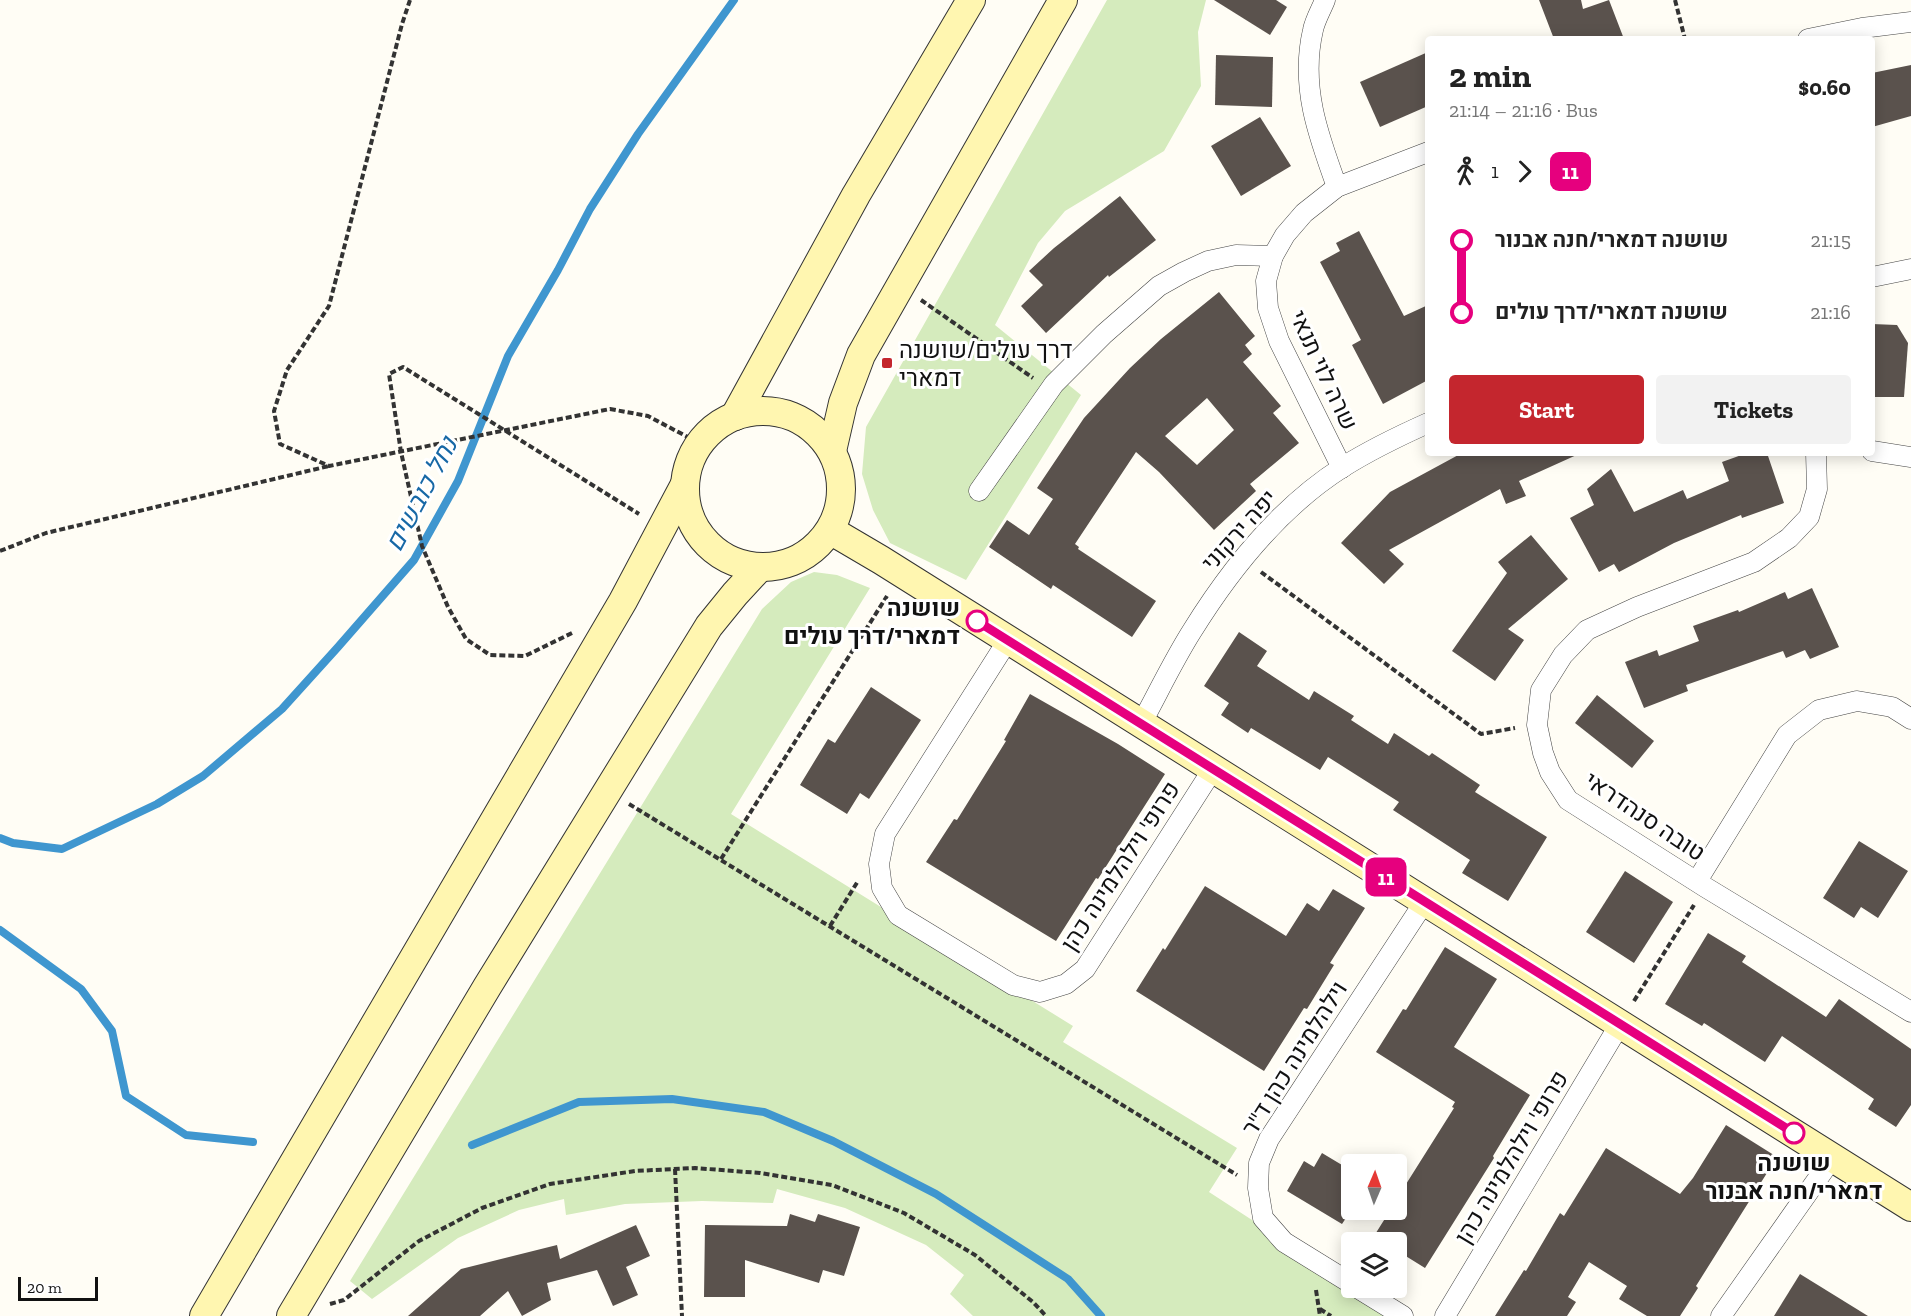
<!DOCTYPE html>
<meta charset="utf-8">
<style>
body{margin:0;font-family:"Zilla Slab",Heebo,serif;background:#f2f2f2;color:#222;height:100vh;display:flex;flex-direction:column;font-size:22px;white-space:nowrap}
*{box-sizing:border-box;margin:0}
p{font-size:20px;color:#767676}
.icon{flex:none;width:33px;height:33px;fill:none;stroke:currentColor;stroke-width:2;stroke-linecap:round;stroke-linejoin:round}
.map{position:relative;flex:1;overflow:hidden}
.sheet{position:absolute;left:1425px;top:36px;width:450px;height:420px;display:flex;flex-direction:column;background:#fff;border-radius:6px;box-shadow:0 3px 15px #0003}
.sheet>*{flex:none}
.badge{padding:0 12px;border-radius:9px;font-size:21px;line-height:39px}
.needle{width:39px;rotate:2deg}
.fabs{position:absolute;left:1341px;top:1154px;display:grid;gap:12px}
.fabs a{display:grid;place-items:center;width:66px;height:66px;border-radius:6px;background:#fff;box-shadow:0 3px 15px #0003;font-size:30px}
.scale{position:absolute;left:18px;bottom:15px;width:80px;box-sizing:border-box;padding-left:6px;border:3px solid #111;border-top:0;font-size:16px;line-height:21px;white-space:nowrap;color:#111;-webkit-text-stroke:4px #fff;paint-order:stroke}
.map>.badge{position:absolute;translate:-50% -50%;box-shadow:0 0 0 3px #fff}
.legs{display:flex;align-items:center;gap:9px;height:66px;padding:0 24px;font-size:20px}
.legs p{margin-inline-start:auto}
.summary{display:flex;align-items:center;justify-content:space-between;height:102px;padding:0 24px}
h1{font-size:33px;font-weight:800;line-height:45px}
.button{display:flex;gap:12px;margin-top:auto;padding:12px 24px}
.button a{flex:1;height:69px;border-radius:6px;background:#c4262e;color:#fff;font-size:24px;font-weight:800;line-height:69px;text-align:center}
.button a+a{background:#f2f2f2;color:#222}
ul{padding:0 24px;list-style:none}
li{display:flex;align-items:center;gap:21px;height:72px;font-size:22px}
li i{display:grid;place-items:center;width:9px;height:100%;margin:0 8px;background:currentColor}
li i::after{content:'';width:15px;height:15px;margin:-8px;border:4px solid;border-radius:50%;background:#fff}
li p{margin-inline-start:auto}
li:first-child i{background:linear-gradient(#0000 50%,currentColor 0)}
li:last-child i{background:linear-gradient(currentColor 50%,#0000 0)}
.map>svg:first-child{display:block}
.green{fill:#d5ebbd}
.lines{fill:none;stroke-linecap:round;stroke-linejoin:round}
.stream{stroke:#3f96cf;stroke-width:8}
.building{fill:#5a524d;fill-rule:evenodd}
.street-casing{stroke:#444;stroke-width:21}
.secondary-casing{stroke:#333;stroke-width:30}
.path{stroke:#333;stroke-width:4;stroke-dasharray:6 3;stroke-linecap:butt}
.street{stroke:#fff;stroke-width:20}
.secondary{stroke:#fff6b0;stroke-width:28}
.line-1-casing{stroke:#fff;stroke-width:14}
.line-1{stroke:#e6007e;stroke-width:9}
.poi-dot{fill:#c4262e;stroke:#fff;stroke-width:2}
.stop-1-dot{fill:#fff;stroke:#e6007e;stroke-width:3}
.labels{text-anchor:middle;dominant-baseline:central;stroke-width:6;stroke-linejoin:round;paint-order:stroke}
.poi-label{font-size:24px;fill:#111;stroke:#fff;text-anchor:start}
.street-label{font-size:24px;fill:#111;stroke:#fff}
.stop-label{font-size:24px;font-weight:bold;fill:#111;stroke:#fff;text-anchor:end}
.water-label{font-size:26px;font-style:italic;fill:#1768a6;stroke:#fff}
</style>
<div class="map">
<svg width="1911" height="1316" viewBox="0 0 1911 1316">
<rect width="100%" height="100%" fill="#fffdf5"/>
<g class="green">
<path d="M1107 0H1206L1198 32 1201 86 1164 151 1065 211 1038 243 995 325 1081 395 966 580 890 543 873 510 862 474 866 427Z"/>
<path d="M814 572 837 575 870 588 731 814 1073 1026 1063 1042 1237 1148 1209 1192 1400 1316H973L950 1294 964 1275 926 1245 845 1208 777 1189 773 1203 702 1201 625 1204 566 1215 564 1199 519 1210 458 1238 372 1299 350 1281 762 609 791 582Z"/>
</g>
<g class="lines">
<g class="stream">
<path d="M0 838 13 843 62 849 157 804 203 776 282 709 338 647 414 560 458 481 508 356 558 270 590 209 638 134 734 0"/>
<path d="M0 930 81 989 112 1031 126 1096 186 1135 253 1142"/>
<path d="M472 1145 579 1102 672 1099 764 1112 833 1141 936 1194 1068 1279 1101 1316"/>
</g>
</g>
<g class="building">
<path d="M1214 0H1276L1287 7 1270 35Z"/>
<path d="M1539 0H1581L1583 9 1609 0 1624 39H1554Z"/>
<path d="M1428 52V106L1380 127 1360 82Z"/>
<path d="M1216 55 1273 57 1272 107 1215 105Z"/>
<path d="M1911 65V116L1872 127V73Z"/>
<path d="M1260 117 1291 166 1241 196 1211 146Z"/>
<path d="M1120 196 1156 240 1109 277 1108 275 1046 333 1021 306 1043 285 1029 271 1054 248Z"/>
<path d="M1359 231 1404 316 1428 305V380L1383 404 1352 345 1361 340 1320 262 1340 251 1336 243Z"/>
<path d="M1219 292 1255 336 1245 345 1252 354 1243 362 1281 406 1273 413 1299 443 1250 484 1256 491 1214 530 1159 472 1136 452 1075 544 1079 547 1078 549 1156 601 1132 637 1053 585 1051 589 989 547 1007 520 1029 535 1053 499 1037 488 1084 418 1130 368 1161 339ZM1207 398 1234 430 1197 465 1165 436Z"/>
<path d="M1872 324 1897 325 1908 343 1904 397H1872Z"/>
<path d="M1462 453H1581L1519 481 1526 496 1506 504 1500 489 1389 550 1404 564 1384 584 1341 543 1390 492Z"/>
<path d="M1747 453H1767L1784 503 1742 518 1741 515 1674 543 1619 572 1614 564 1599 572 1570 518 1594 505 1587 489 1611 469 1634 512 1683 490 1687 499 1729 481 1722 462Z"/>
<path d="M1531 535 1568 579 1508 629 1524 640 1495 681 1452 651 1507 573 1498 562Z"/>
<path d="M1812 588 1839 647 1810 659 1805 650 1786 658 1783 651 1686 685 1688 691 1644 708 1625 662 1657 650 1659 656 1699 641 1693 626 1738 610 1739 612 1785 592 1788 599Z"/>
<path d="M1239 632 1267 651 1257 666 1309 700 1314 691 1354 716 1351 720 1388 744 1394 733 1429 756 1432 753 1480 785 1475 792 1547 837 1508 901 1462 873 1470 860 1393 810 1399 802 1328 757 1320 770 1251 728 1248 733 1221 715 1229 703 1204 686Z"/>
<path d="M871 687 921 720 869 799 860 793 847 814 800 785 828 739 835 743Z"/>
<path d="M1030 694 1118 744 1165 774 1098 879 1096 878 1056 941 926 862 954 819 957 820 1006 741 1004 740Z"/>
<path d="M1597 695 1654 741 1632 768 1575 723Z"/>
<path d="M1859 841 1908 871 1878 918 1861 907 1854 918 1823 898Z"/>
<path d="M1625 871 1673 902 1634 963 1586 932Z"/>
<path d="M1205 886 1286 936 1307 903 1319 911 1333 889 1365 908 1330 963 1334 965 1307 1009 1304 1008 1264 1071 1136 991 1163 948 1165 950Z"/>
<path d="M1708 933 1746 956 1742 962 1826 1017 1839 999 1911 1049V1105L1896 1127 1868 1109 1874 1099 1782 1036 1765 1062 1704 1023 1702 1026 1665 1004Z"/>
<path d="M1445 947 1497 979 1454 1047 1530 1095 1493 1156 1494 1158 1425 1268 1396 1250V1242H1383L1374 1236 1391 1209H1396V1200L1454 1108 1452 1107 1455 1102 1376 1052 1403 1009 1406 1010Z"/>
<path d="M1726 1125 1777 1157 1696 1286 1698 1288 1680 1316H1647L1619 1299 1627 1286 1589 1262 1568 1297 1576 1302 1567 1316H1495L1524 1270 1526 1271 1560 1213 1564 1216 1606 1148 1680 1194 1693 1178Z"/>
<path d="M1322 1153 1352 1171V1209L1342 1224 1287 1191 1304 1161 1314 1167Z"/>
<path d="M790 1214 815 1222 818 1214 860 1227 844 1276 823 1270 819 1283 745 1260V1297H704L705 1225 787 1226Z"/>
<path d="M636 1225 650 1256 626 1267 638 1295 613 1306 597 1270 547 1283 551 1300 522 1316 508 1291 480 1316H408L461 1269 557 1245 560 1259Z"/>
<path d="M1800 1274 1868 1316H1774Z"/>
</g>
<g class="lines">
<g class="street-casing">
<g id="street">
<path d="M1325 0C1321 10 1315 20 1313 30 1300 86 1318 135 1337 187"/>
<path d="M1808 39 1862 28 1911 22"/>
<path d="M1872 277 1911 269"/>
<path d="M1872 451 1911 457"/>
<path d="M1816 453 1817 489 1809 517 1789 538 1754 562 1637 607 1587 630 1563 655 1541 690 1537 725 1543 753 1550 772 1568 800 1705 887 1911 1012"/>
<path d="M1342 468 1279 341 1268 308 1266 281 1273 256 1285 235 1304 213 1337 187 1428 152"/>
<path d="M979 491 1054 384 1104 334 1159 286 1184 272 1208 261 1236 255 1273 256"/>
<path d="M1008 640 885 834 879 864 882 888 898 915 1013 985 1040 992 1066 984 1085 969 1213 769"/>
<path d="M1141 724C1158 693 1173 661 1192 631 1231 568 1280 507 1343 467 1370 450 1399 436 1428 423"/>
<path d="M1697 881 1787 735 1819 710 1857 701 1892 707 1911 719"/>
<path d="M1352 1284 1284 1242 1263 1218 1258 1188 1259 1163 1269 1139 1425 901"/>
<path d="M1356 1287 1403 1316"/>
<path d="M1445 1316 1620 1024"/>
<path d="M1721 1316 1833 1157"/>
</g>
</g>
<g class="secondary-casing">
<g id="secondary">
<circle cx="763" cy="489" r="78"/>
<path d="M735 416 856 195 971 0"/>
<path d="M832 451 843 403 861 355 1063 0"/>
<path d="M830 530 881 560 1911 1207"/>
<path d="M204 1316 623 601 684 486"/>
<path d="M291 1316 487 987 709 626 735 594 760 567"/>
</g>
</g>
<g class="path">
<path d="M410 0 402 24 329 306 287 370 274 411 280 444 329 466 610 409 648 416 699 443"/>
<path d="M1675 0 1685 39"/>
<path d="M921 300 1033 378"/>
<path d="M0 551 46 533 329 466"/>
<path d="M1261 572 1481 734 1515 728"/>
<path d="M572 633 525 656 490 655 466 639 448 607 422 546 401 452 389 374 403 367 639 514"/>
<path d="M629 804 1237 1175"/>
<path d="M721 859 887 596"/>
<path d="M830 926 858 881"/>
<path d="M1634 1001 1694 905"/>
<path d="M675 1169 682 1316"/>
<path d="M1316 1290 1320 1316"/>
<path d="M330 1304 344 1300 419 1241 482 1208 550 1184 635 1171 695 1168 760 1173 832 1185 904 1213 975 1255 1033 1302 1046 1316"/>
<path d="M1320 1309 1331 1316"/>
</g>
<use href="#street" class="street"/>
<use href="#secondary" class="secondary"/>
</g>
<g class="lines">
<g class="line-1-casing">
<path id="line-1" d="M977 621 1794 1133"/>
</g>
<use href="#line-1" class="line-1"/>
</g>
<rect class="poi-dot" x="881" y="357" width="12" height="12" rx="3"/>
<g class="stop-1-dot">
<circle cx="977" cy="621" r="10"/>
<circle cx="1794" cy="1133" r="10"/>
</g>
<g class="labels">
<g class="poi-label">
<text x="899" y="349">דרך עולים/שושנה<tspan x="899" dy="28">דמארי</tspan></text>
</g>
<g class="street-label">
<text transform="translate(1324 370) rotate(65)">שרה לוי תנאי</text>
<text transform="translate(1239 530) rotate(-48)">יפה ירקוני</text>
<text transform="translate(1645 816) rotate(34)">טובה סנהדראי</text>
<text transform="translate(1120 866) rotate(-57)">פרופ' וילהלמינה כהן</text>
<text transform="translate(1294 1058) rotate(-58)">וילהלמינה כהן ד"ר</text>
<text transform="translate(1511 1157) rotate(-59)">פרופ' וילהלמינה כהן</text>
</g>
<g class="stop-label">
<text x="960" y="607">שושנה<tspan x="960" dy="28">דמארי/דרך עולים</tspan></text>
<text x="1794" y="1162" text-anchor="middle">שושנה<tspan x="1794" dy="28">דמארי/חנה אבנור</tspan></text>
</g>
<g class="water-label">
<text transform="translate(421 494) rotate(-62)">נחל כובשים</text>
</g>
</g>
</svg>
<div class="fabs">
<a><svg class="needle" viewBox="-14 -14 28 28"><path d="M0-13l5 13h-10z" fill="#e53935"/><path d="M0 13l5-13h-10z" fill="#767676"/></svg></a>
<a><svg class="icon" aria-label="layers" viewBox="0 0 24 24"><path d="M12 4l9 5-9 5-9-5zM3 14l9 5 9-5"/></svg></a>
</div>
<div class="scale">20 m</div>
<b class="badge" style="left:1386px;top:877px;background:#e6007e;color:#fff">11</b>
<section class="sheet">
<div class="summary"><div><h1>2 min</h1><p>21:14 – 21:16 · Bus</p></div><b>$0.60</b></div>
<div class="legs"><svg class="icon" aria-label="walk" viewBox="0 0 24 24"><circle cx="13" cy="4" r="2"/><path d="M13 8l-2 6 4 7M11 14l-3 7M7 12l3-4h3l4 4"/></svg>1<svg class="icon" aria-label="forward" viewBox="0 0 24 24"><path d="M9 5l7 7-7 7"/></svg><b class="badge" style="background:#e6007e;color:#fff">11</b></div>
<ul>
<li><i style="color:#e6007e"></i><b>שושנה דמארי/חנה אבנור</b><p>21:15</p></li>
<li><i style="color:#e6007e"></i><b>שושנה דמארי/דרך עולים</b><p>21:16</p></li>
</ul>
<div class="button"><a>Start</a><a>Tickets</a></div>
</section>
</div>
